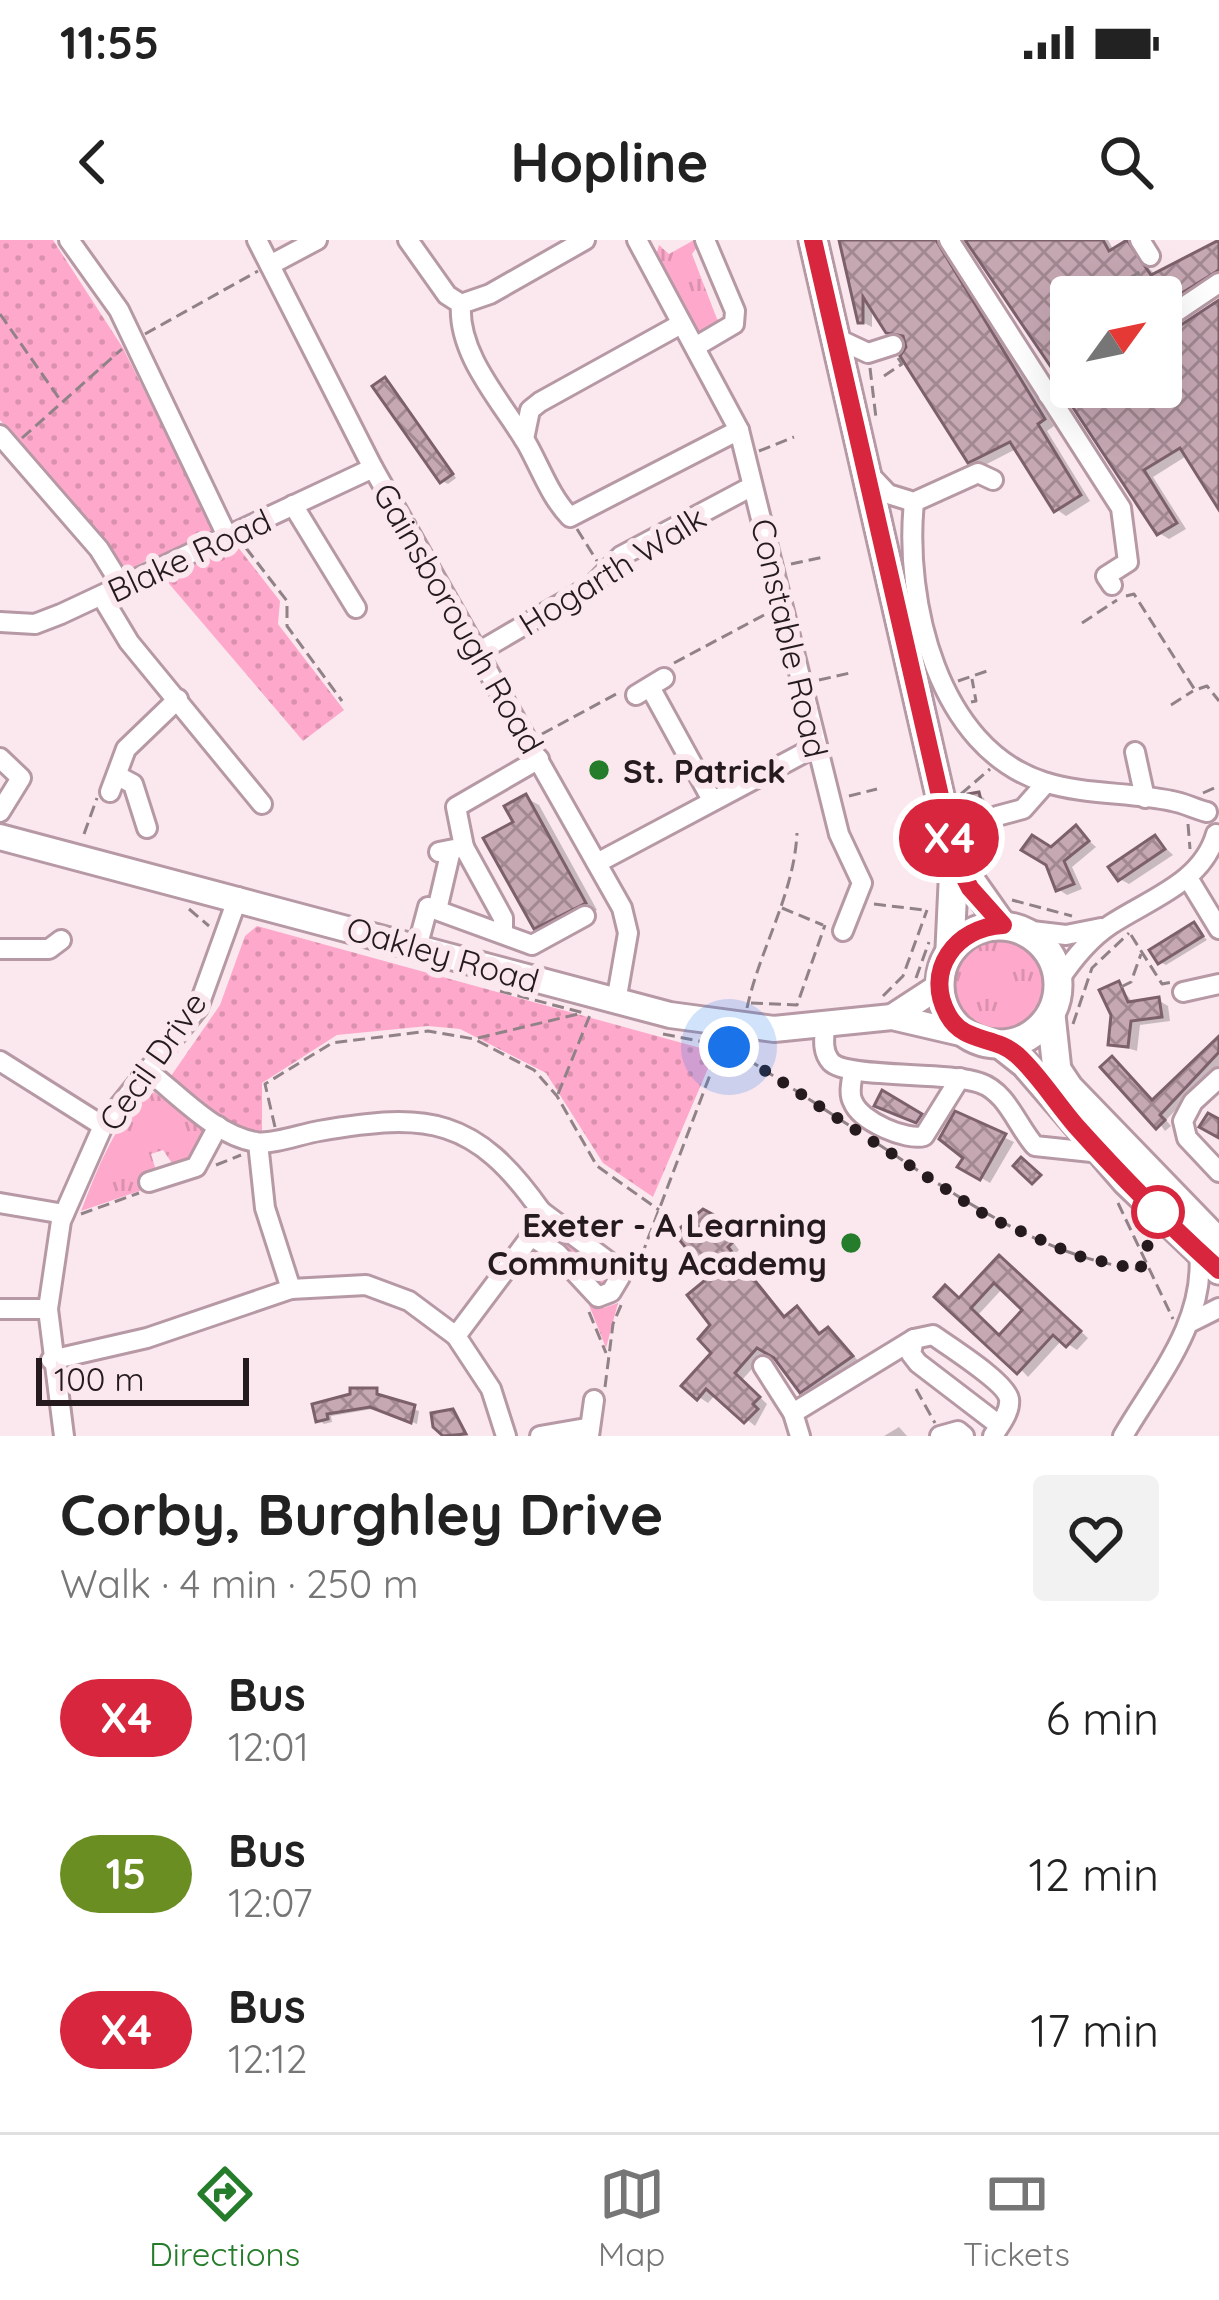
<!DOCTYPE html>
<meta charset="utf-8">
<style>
body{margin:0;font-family:Quicksand,sans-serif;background:#f2f2f2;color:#222;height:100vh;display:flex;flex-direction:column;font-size:45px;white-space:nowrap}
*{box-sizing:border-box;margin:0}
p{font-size:39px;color:#767676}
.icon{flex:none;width:66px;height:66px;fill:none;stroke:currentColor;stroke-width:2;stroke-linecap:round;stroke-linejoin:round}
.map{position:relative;height:1196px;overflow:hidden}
.panel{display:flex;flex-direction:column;background:#fff;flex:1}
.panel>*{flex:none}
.badge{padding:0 24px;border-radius:39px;font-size:42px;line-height:78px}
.needle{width:78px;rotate:57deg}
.buttons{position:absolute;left:1050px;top:36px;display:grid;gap:24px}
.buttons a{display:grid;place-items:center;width:132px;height:132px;border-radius:12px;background:#fff;box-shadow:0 12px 48px #0002;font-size:60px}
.scale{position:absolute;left:36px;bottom:30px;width:213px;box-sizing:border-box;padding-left:12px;border:6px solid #251b1f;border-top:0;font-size:33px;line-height:42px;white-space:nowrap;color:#251b1f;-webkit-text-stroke:9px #fbe8ef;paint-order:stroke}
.you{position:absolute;width:60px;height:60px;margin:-30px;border:9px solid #fff;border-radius:50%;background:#1a73e8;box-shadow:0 0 0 18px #1a73e833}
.map>.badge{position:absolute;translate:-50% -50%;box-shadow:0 0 0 6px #fff}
.round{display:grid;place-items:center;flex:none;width:126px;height:126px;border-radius:12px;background:#f2f2f2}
.head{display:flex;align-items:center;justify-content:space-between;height:204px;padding:0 60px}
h1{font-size:57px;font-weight:700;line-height:90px}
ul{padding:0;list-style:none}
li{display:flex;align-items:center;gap:36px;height:156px;padding:0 60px}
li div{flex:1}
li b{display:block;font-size:45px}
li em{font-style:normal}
li .badge{min-width:132px;font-weight:700;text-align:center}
.status{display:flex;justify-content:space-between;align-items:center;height:84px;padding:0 60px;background:#fff;direction:ltr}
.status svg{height:33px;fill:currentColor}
header{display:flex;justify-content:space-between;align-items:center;height:156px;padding:0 60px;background:#fff;font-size:54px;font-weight:700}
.tabs{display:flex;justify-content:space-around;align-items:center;height:168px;border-top:3px solid #e0e0e0;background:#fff;font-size:33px;color:#767676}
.tabs a{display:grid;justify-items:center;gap:6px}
.tabs .on{color:#257d2b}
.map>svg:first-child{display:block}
.grass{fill:url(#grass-tufts)}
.park{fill:url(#park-dots)}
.shadow{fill:#0003;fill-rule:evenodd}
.building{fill:url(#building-cross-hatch);stroke:#7c616b;stroke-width:3;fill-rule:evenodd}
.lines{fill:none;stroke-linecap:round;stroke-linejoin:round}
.minor-casing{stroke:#b699a4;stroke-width:24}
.major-casing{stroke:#b699a4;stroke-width:30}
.highway-casing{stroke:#b699a4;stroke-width:33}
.path{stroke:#908287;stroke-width:3;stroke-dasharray:12 6;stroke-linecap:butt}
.minor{stroke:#fff;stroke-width:18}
.major{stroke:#fff;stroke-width:24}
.highway{stroke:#fff;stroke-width:27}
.line-casing{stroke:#fff;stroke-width:27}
.line{stroke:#d7263d;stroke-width:18}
.walk{stroke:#251b1f;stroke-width:12;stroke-dasharray:0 21.6}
.poi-dot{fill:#257d2b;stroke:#fbe8ef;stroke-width:4.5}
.stop-dot{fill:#fff;stroke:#d7263d;stroke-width:6}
.labels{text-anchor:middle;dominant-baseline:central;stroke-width:12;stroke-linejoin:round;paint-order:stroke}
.street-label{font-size:33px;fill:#251b1f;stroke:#fbe8ef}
.poi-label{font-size:33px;font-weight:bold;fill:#251b1f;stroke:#fbe8ef;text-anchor:start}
</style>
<div class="status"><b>11:55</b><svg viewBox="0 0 49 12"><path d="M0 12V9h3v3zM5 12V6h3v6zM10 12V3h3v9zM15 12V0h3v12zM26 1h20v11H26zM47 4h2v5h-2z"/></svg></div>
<header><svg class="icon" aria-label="back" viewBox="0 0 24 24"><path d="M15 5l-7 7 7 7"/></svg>Hopline<svg class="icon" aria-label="search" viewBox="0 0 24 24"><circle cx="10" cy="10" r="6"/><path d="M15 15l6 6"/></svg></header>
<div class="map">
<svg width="1219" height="1196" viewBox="0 0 1219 1196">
<defs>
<pattern id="grass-tufts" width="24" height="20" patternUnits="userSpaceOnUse" patternTransform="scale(3)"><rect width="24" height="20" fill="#fea9cb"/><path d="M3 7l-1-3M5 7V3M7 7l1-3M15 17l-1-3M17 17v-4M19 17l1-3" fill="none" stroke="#da91ae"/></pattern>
<pattern id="park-dots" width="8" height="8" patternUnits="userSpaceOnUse" patternTransform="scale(3)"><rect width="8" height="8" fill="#fea9cb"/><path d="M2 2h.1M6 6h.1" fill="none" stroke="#da91ae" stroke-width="1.8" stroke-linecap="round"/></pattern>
<pattern id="building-cross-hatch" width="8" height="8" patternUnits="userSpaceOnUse" patternTransform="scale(3)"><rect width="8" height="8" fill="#c6a8b3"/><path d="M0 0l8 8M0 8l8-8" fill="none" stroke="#a18891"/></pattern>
</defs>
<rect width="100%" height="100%" fill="#fbe8ef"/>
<g class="grass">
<path d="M694 0 700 3 692 14 717 79 721 81 729 72V79L701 95 655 19 659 5 669 14Z"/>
<circle cx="999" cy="744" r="47"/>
<path d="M154 852 207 893 196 916 174 926 163 910 151 914 155 927 148 948 81 971C96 934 117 872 154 852Z"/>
<path d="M551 986 609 1028 610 1045 600 1047 543 997Z"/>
<path d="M618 1063 606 1108 589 1065 604 1068Z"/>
</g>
<g class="park">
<path d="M0 0H53L123 108 222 306 234 302 280 361 278 384 344 470 303 501 148 319 127 332 0 180Z"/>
<path d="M257 686 715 812 653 957 603 923 546 833 460 789 428 786 337 795 262 843V894L231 884 171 836 220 765 245 696Z"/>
</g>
<g class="shadow">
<path d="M843 0H948V16L1054 186 1047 191 1090 261 1066 276 1056 269 1018 208 981 227 970 221 910 97 888 91 872 67V87L860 81Z"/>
<path d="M969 0H1108L1114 11 1127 3 1156 36 1219 0V40L1161 80V57H1139L1132 46 1124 51 1109 47 1103 57H1071V127L1064 131 1054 125Z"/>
<path d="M1219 63V261L1188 215 1153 237 1186 289 1169 299 1159 293 1101 147H1161V109Z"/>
<path d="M385 141 456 238 448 244 442 241Z"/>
<path d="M979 555 984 558 996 606 983 605Z"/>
<path d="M526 558 539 565 597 670 549 694 536 687Z"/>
<path d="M1076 589 1096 607 1072 627 1082 649 1067 655 1058 649 1049 623 1052 611Z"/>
<path d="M1155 598 1173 615 1129 644 1120 639Z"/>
<path d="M1194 686 1207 700 1166 725 1160 722Z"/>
<path d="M1119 745 1134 764 1158 760 1168 766 1170 781 1140 785 1137 811 1111 803Z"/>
<path d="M1219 800V826L1166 880 1171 886 1165 891 1113 819 1154 861Z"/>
<path d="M956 875 1014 902 990 943 961 926 966 917Z"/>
<path d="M704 972 735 990 733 1002 739 1010 735 1014 787 1078 797 1070 806 1075 823 1095 828 1091 837 1096 860 1123 812 1156 768 1111 742 1140 767 1164 755 1186 716 1154 708 1163 699 1157 715 1113 714 1037Z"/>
<path d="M1009 1024 1088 1098 1077 1110 1062 1100 1028 1137 946 1049 962 1060ZM1003 1048 1026 1070 1001 1097 978 1075Z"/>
<path d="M376 1151 382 1159 419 1171 417 1184 378 1168 331 1176 332 1182 324 1184 319 1180 315 1166Z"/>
<path d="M899 1187 907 1196H884Z"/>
</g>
<g class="building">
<path d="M839 0H936L1045 179 1038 184 1081 255 1054 272 1010 202 968 223 900 116 906 107 903 96 886 93 863 57V83H858Z"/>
<path d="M965 0H1103L1109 11 1127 0 1151 35 1219 0V30L1161 66V57H1136L1124 39 1112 47 1097 43 1089 57H1062L1071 70V119L1051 127Z"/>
<path d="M1219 60V270L1180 208 1144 230 1177 283 1157 295 1070 163 1096 147H1161V98Z"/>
<path d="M385 137 453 234 440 243 372 146Z"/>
<path d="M979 552 992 604 981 607 968 554Z"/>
<path d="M526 554 586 663 534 689 483 598 513 582 504 566Z"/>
<path d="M1076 585 1089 601 1064 621 1074 644 1056 651 1046 625 1021 610 1032 595 1051 607Z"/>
<path d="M1155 595 1165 609 1118 641 1108 627Z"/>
<path d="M1194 682 1203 696 1158 724 1149 710Z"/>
<path d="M1119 741 1128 762 1159 757 1162 777 1131 781 1128 807 1108 805 1111 775 1099 750Z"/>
<path d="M1219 796V812L1160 875 1165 880 1156 889 1100 827 1112 816 1152 860Z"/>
<path d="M882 850 922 874 916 883 874 866Z"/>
<path d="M955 871 1006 894 980 940 957 927 963 918 939 899Z"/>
<path d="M1208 873 1219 879V898L1199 887Z"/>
<path d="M1021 917 1041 935 1032 944 1013 926Z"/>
<path d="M703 969 727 982 725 994 732 1003 728 1007 784 1077 797 1066 819 1094 828 1087 853 1116 800 1153 774 1118 757 1108 735 1133 760 1157 753 1164 758 1169 744 1183 706 1149 697 1160 681 1146 711 1113 698 1099 710 1085 687 1055 709 1037 674 993Z"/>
<path d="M999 1015 1081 1091 1066 1107 1053 1095 1017 1134 934 1057 945 1045 959 1058ZM994 1043 1022 1070 999 1095 971 1068Z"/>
<path d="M350 1148H377V1154L415 1165 411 1183 370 1167 327 1174 328 1179 316 1182 312 1164 350 1154Z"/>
<path d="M453 1169 466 1194 443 1196 433 1187 431 1173Z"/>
</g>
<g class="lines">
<g class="minor-casing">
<g id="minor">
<path d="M69 0 119 70 228 298"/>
<path d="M257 0 373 228 622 668 628 693 616 762"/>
<path d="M408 0 447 55 461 64C457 115 503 163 527 204 541 229 550 256 570 277L739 190"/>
<path d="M637 0 739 190 839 594 862 643 843 691"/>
<path d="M949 0 1121 268 1128 322 1106 336 1112 345"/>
<path d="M1140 0 1150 16"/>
<path d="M270 25 317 0"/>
<path d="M1102 56 1103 57"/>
<path d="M461 64 490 54 585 0"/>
<path d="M1161 82 1219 43"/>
<path d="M836 98 868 113 893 105"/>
<path d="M695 107 734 84 735 71 705 0"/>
<path d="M1048 155 1071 140"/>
<path d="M0 195 99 309 123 348"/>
<path d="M524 199 530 170 540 162 681 84"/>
<path d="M870 235 888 254 914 262 978 233 993 240"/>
<path d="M914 262C904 360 937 508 1044 542 1085 555 1130 552 1172 561 1184 563 1195 569 1207 572"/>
<path d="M293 265 356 368"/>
<path d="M102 357 129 402 262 564"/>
<path d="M0 382 35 384 61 374 373 228"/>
<path d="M480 411 593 345 621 316 745 250"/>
<path d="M650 447 712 560"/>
<path d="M636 455 664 438"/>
<path d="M1135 512 1145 558"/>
<path d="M0 518 21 538 0 572"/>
<path d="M118 536 133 544 147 588"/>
<path d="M110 552 126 509 178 459"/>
<path d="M997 576 1023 569 1046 543"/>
<path d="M464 607 503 678V693"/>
<path d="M439 612 464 607 456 567 539 519"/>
<path d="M597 623 815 507"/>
<path d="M1188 638 1219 689"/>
<path d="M437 670 451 610"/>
<path d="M1023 690 1066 695 1101 688"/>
<path d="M417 708 428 667 532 705 585 676"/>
<path d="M0 709H49L61 700"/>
<path d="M1059 740C1073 719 1089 699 1110 685 1149 659 1202 643 1216 594"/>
<path d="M1183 752 1219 744"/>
<path d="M825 786C824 799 822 812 831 822 848 839 947 831 980 843 1007 852 1017 886 1035 906L1101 913"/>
<path d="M0 821 103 886"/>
<path d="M148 831C179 855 216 896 256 902 272 905 301 894 319 891 428 872 475 877 541 971L531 996 456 1096"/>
<path d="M853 831C852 841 848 853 853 862 861 882 907 901 924 896L960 838"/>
<path d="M1219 838 1193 862 1183 881 1187 898 1219 932"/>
<path d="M258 903 265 968 291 1049"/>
<path d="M149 942 196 927 218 886"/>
<path d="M0 963 64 974"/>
<path d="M531 996 557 1013 598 1057 611 1052 620 1037 613 1025 541 971"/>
<path d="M0 1069H48"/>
<path d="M1191 1082 1219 1068"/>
<path d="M51 1120 147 1098 291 1049 366 1045 409 1061 456 1096 491 1149 506 1196"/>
<path d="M763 1126 793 1173"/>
<path d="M64 1196 48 1069 61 981 103 886 198 768 238 657"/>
<path d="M540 1196 586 1188"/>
<path d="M589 1196 594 1160"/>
<path d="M800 1196 793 1173 914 1099"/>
<path d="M940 1196 958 1191 964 1196"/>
<path d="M993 1196C999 1186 1011 1172 1009 1159 1006 1142 948 1106 933 1095L914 1099 911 1114 918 1123 999 1185"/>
<path d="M1123 1196C1157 1138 1206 1082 1199 1012"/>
</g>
</g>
<g class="major-casing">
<g id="major">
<path d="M0 597 670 775 774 789 892 777 965 794"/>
<path d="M892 777 938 747"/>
</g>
</g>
<g class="highway-casing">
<g id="highway">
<path d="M813 0 954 617 1002 685"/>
<circle cx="999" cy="745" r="59"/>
<path d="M950 708 954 623"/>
<path d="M1051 775 1057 830 1069 848 1219 1003"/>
<path d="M1001 805 1025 824 1126 941 1219 1030"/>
</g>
</g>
<g class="path">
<path d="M1114 48 1141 31"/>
<path d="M0 74 61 161"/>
<path d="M145 94 258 31"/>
<path d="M870 128 876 178"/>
<path d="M884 136 902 124 898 118"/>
<path d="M22 198 122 109"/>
<path d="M759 211 794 197"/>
<path d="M577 289 597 321"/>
<path d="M246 308 287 361V386L342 461"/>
<path d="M791 324 824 317"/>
<path d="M1126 356 1134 354 1195 450 1207 446 1219 461"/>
<path d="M1082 383 1117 360"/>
<path d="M674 423 766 374"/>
<path d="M819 440 850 433"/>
<path d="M958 441 990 430"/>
<path d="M971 462 976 461 972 439"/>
<path d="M1171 465 1193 451"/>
<path d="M542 494 618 453"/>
<path d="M1203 553 1219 546"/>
<path d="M961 554 990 529"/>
<path d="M849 556 877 549"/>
<path d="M1188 584 1190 609"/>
<path d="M84 594 97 558"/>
<path d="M1012 660 1072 676"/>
<path d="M874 664 924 670"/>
<path d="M782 668 823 685"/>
<path d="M189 669 209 686"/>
<path d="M1131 695 1162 744 1172 742"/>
<path d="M916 738 929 702"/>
<path d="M1121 747 1131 742 1141 714"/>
<path d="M500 751 584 773"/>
<path d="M883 756 903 736 927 670"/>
<path d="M751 763 797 765 825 685"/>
<path d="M747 768C760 708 794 655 797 593"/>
<path d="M1073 784 1092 728 1129 693"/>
<path d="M663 794 729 807 850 886"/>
<path d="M478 798 578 774"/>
<path d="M558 854 590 775"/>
<path d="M275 887 265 844 332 803 428 791 474 799 534 830 557 856 597 926 659 970"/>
<path d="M878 904C960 958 1044 1019 1145 1030"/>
<path d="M216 925 241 915"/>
<path d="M1118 963 1173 1079"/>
<path d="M81 974 139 953"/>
<path d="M635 1033 721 806"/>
<path d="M589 1072 606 1113"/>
<path d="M605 1147 613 1084 622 1063"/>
<path d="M916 1149 935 1183"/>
</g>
<use href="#minor" class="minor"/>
<use href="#major" class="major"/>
<use href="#highway" class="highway"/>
</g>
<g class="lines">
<g class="line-casing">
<path id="line" d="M813 0 954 617 970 648 1003 685C956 687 923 731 948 775 964 804 995 795 1017 815 1039 835 1056 863 1076 886 1121 936 1169 985 1219 1030"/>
</g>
<use href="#line" class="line"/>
<path class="walk" d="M729 807 990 978 1078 1016 1140 1030 1158 972"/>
</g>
<g class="poi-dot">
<circle cx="599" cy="530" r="12"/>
<circle cx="851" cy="1003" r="12"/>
</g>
<circle class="stop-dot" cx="1158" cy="972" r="24"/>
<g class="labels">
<g class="street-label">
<text transform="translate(189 315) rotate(-25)">Blake Road</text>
<text transform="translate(612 330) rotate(-32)">Hogarth Walk</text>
<text transform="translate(459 378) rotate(60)">Gainsborough Road</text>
<text transform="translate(790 398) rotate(77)">Constable Road</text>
<text transform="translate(443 714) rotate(16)">Oakley Road</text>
<text transform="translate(152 821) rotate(-55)">Cecil Drive</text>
</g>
<g class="poi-label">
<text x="623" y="530">St. Patrick</text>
<text x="827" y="984" text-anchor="end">Exeter - A Learning<tspan x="827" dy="38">Community Academy</tspan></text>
</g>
</g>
</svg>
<div class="buttons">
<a><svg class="needle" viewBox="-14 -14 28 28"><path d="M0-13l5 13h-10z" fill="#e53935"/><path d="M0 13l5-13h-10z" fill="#767676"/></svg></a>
</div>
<div class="scale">100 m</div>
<div class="you" style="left:729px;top:807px"></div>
<b class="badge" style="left:949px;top:598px;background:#d7263d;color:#fff">X4</b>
</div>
<section class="panel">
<div class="head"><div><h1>Corby, Burghley Drive</h1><p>Walk · 4 min · 250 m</p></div><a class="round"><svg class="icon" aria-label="heart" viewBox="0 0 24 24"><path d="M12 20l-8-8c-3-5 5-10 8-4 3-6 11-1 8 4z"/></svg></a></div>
<ul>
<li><span class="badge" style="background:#d7263d;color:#fff">X4</span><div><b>Bus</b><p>12:01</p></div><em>6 min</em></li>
<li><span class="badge" style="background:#6b8e23;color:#fff">15</span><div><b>Bus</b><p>12:07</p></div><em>12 min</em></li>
<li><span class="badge" style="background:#d7263d;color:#fff">X4</span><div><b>Bus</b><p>12:12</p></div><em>17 min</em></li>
</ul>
</section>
<nav class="tabs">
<a class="on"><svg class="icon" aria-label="directions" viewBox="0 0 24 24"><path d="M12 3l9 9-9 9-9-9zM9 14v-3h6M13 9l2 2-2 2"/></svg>Directions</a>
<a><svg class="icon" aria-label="map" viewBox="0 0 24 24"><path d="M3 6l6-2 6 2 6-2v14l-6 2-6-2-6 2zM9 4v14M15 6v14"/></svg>Map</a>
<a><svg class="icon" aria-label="tickets" viewBox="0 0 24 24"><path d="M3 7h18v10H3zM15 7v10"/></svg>Tickets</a>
</nav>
